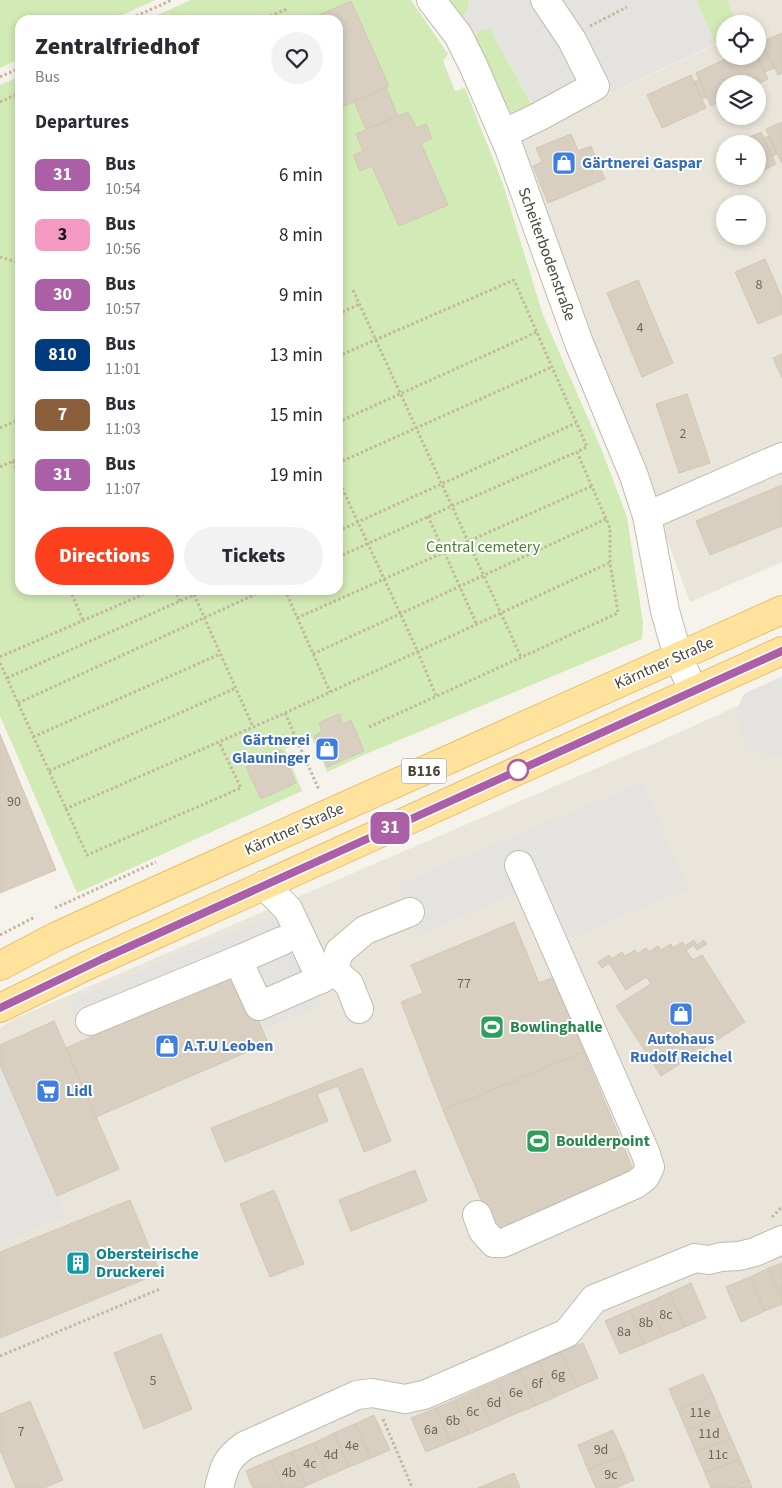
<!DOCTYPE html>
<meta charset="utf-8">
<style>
body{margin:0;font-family:"Source Sans 3",sans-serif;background:#f2f2f3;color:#2b2b33;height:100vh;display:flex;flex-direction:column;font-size:19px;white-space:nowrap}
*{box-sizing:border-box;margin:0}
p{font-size:16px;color:#7c7c81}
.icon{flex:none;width:28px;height:28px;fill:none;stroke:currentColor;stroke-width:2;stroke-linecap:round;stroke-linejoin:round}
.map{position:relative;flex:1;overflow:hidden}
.sheet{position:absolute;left:15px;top:15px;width:328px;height:580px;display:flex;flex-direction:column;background:#fff;border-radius:15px;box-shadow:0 2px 8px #0003}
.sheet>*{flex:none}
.badge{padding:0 10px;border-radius:8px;font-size:18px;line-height:32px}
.tools{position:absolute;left:716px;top:15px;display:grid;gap:10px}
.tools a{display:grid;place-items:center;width:50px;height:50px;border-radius:50%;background:#fff;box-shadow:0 2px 8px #0003;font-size:25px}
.map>.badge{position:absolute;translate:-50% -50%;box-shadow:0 0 0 2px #fff}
h2{padding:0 20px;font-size:19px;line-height:45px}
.round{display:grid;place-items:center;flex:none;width:52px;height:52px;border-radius:26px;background:#f2f2f3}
.headline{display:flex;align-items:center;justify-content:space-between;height:85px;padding:0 20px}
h1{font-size:24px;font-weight:800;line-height:38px}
.action{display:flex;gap:10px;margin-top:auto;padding:10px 20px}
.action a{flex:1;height:58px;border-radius:30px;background:#fc3f1d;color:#fff;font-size:20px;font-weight:800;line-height:58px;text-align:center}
.action a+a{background:#f2f2f3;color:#2b2b33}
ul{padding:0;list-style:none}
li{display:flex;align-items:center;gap:15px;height:60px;padding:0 20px}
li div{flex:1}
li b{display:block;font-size:19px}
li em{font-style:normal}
li .badge{min-width:55px;font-weight:700;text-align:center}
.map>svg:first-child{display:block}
.residential{fill:#eae5da;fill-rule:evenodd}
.green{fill:#d2eab5}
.parking{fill:#e5e3e0}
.building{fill:#d8cfc1;stroke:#d3c7b4}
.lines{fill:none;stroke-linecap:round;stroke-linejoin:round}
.minor-casing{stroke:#c2bbae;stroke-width:30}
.major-casing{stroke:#e6c16a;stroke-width:30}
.path{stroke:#c4b79f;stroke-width:3;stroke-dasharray:2.5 2.5;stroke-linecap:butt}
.minor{stroke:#fff;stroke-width:28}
.major{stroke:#ffe39c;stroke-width:28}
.line-casing{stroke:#fff;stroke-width:11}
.line{stroke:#aa5fa6;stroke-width:8}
.stop-dot{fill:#fff;stroke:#aa5fa6;stroke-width:2.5}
.labels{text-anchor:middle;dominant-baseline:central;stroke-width:4;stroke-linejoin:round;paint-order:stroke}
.number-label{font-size:14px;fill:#6e675b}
.shield{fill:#fff;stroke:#817c74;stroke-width:1}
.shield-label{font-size:15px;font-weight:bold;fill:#4b4439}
.shop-label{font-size:16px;font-weight:bold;fill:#366cbe;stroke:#fff;text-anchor:start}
.street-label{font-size:16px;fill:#4b4439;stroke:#fff}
.park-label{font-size:16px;fill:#4a7f2a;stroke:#fff}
.leisure-label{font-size:16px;font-weight:bold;fill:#27864d;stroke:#fff;text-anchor:start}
.culture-label{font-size:16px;font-weight:bold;fill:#0d838f;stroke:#fff;text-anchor:start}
</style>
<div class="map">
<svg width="782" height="1488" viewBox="0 0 782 1488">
<rect width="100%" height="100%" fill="#f6f3ec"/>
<g class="residential">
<path d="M727 0H782V562L690 602 519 136 725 40V56H758V24H737ZM725 84H758V116H725ZM725 144H758V176H725ZM725 204H758V236H725Z"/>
<path d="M782 686V1488H0V1028L14 1019 662 740Z"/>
</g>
<g class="green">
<path d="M0 0H156L110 20H20V59L0 68Z"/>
<path d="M191 0H411L448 54 443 61 455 91 465 88 503 184 543 315 601 448 627 517 643 623 642 639 366 754 327 772 312 738 285 749 302 791 77 893 0 716V85L20 76V590H338V20H146Z"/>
<path d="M448 0H468V10L463 17 456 11Z"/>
<path d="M696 0H727L737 24H725V40L715 44Z"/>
<path d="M482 29H490L534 108 510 120 476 41 475 36Z"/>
</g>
<g class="parking">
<path d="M468 0H696L715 44 519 136 534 107 490 29H482L475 36 463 17 468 10Z"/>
<path d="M782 676V754L771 757 749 749 735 714 744 694Z"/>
<path d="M643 782 688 889 570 938 546 882 418 935 397 884Z"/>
<path d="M280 912 321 1007 262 1029 238 972 86 1039 69 1001Z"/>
<path d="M0 1065 67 1217 0 1244Z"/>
</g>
<g class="building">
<path d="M351 1 389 86 338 109V20H313L312 18Z"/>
<path d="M782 33V73L778 75 762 42Z"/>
<path d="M765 49 774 68 765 72 757 56 758 53Z"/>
<path d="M732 56H757L768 79 758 84H725V99L711 106 696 73Z"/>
<path d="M691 75 706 108 662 128 647 95Z"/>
<path d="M699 79 707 97 702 99 694 82Z"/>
<path d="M386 88 398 116 366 129 354 101Z"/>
<path d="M408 112 417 128 426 124 432 138 421 143 448 205 399 226 372 166 360 171 353 155 363 151 356 134Z"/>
<path d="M782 122V162H781L766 129Z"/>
<path d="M761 132 776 164 758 173V144H734Z"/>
<path d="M571 134 578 151 591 146 605 179 548 203 533 166 542 162 536 148Z"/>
<path d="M769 136 777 154 772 156 764 138Z"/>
<path d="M725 148V169L717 151Z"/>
<path d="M728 176H750L732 184Z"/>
<path d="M765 259 782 298V314L758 324 735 272Z"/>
<path d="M638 280 673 363 642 377 607 293Z"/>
<path d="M782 354V378L773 358Z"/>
<path d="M687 394 710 463 679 473 656 404Z"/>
<path d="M782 485V526L710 555 696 521Z"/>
<path d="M339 714 343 724 351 720 364 751 327 767 314 736 322 732 319 723Z"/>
<path d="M0 734 56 870 0 893Z"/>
<path d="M281 750 296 783 261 799 246 767Z"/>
<path d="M514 922 539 983 554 977 584 1052 443 1110 401 1002 423 993 411 965Z"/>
<path d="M694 940 697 945 704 940 707 944 697 950 694 945 686 950 693 960 702 955 745 1022 661 1076 616 1006 651 984 646 977 626 990 609 963 602 968 598 962 609 955 612 959 622 952 625 956 635 950 637 954 646 948 649 952 658 946 661 950 671 944 673 948 682 942 685 946Z"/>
<path d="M238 972 268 1043 96 1117 66 1048Z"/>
<path d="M54 1021 119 1169 57 1196 0 1065V1045Z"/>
<path d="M584 1052 634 1172 496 1235 443 1110Z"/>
<path d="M362 1068 391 1141 364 1152 338 1086 317 1094 328 1121 225 1162 211 1128Z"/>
<path d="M415 1170 427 1201 351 1231 339 1200Z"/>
<path d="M274 1190 304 1264 270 1277 240 1204Z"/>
<path d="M130 1200 160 1273 0 1338V1252Z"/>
<path d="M782 1263V1298L769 1268Z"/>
<path d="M769 1268 782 1298V1304L765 1311 750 1277Z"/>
<path d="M750 1277 765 1311 741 1322 726 1287Z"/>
<path d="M691 1283 706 1318 685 1327 669 1293Z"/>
<path d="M669 1293 685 1327 663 1336 649 1302Z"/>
<path d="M649 1302 663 1336 644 1344 630 1310Z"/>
<path d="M630 1310 644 1344 620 1354 605 1321Z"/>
<path d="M161 1334 192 1409 144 1429 114 1353Z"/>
<path d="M583 1343 598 1378 577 1387 561 1352Z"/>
<path d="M561 1352 577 1387 555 1397 539 1362Z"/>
<path d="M539 1362 555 1397 535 1406 519 1371Z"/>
<path d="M519 1371 535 1406 512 1415 497 1381Z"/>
<path d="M703 1374 713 1395 678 1410 669 1389Z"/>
<path d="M497 1381 512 1415 491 1425 476 1390Z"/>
<path d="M476 1390 491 1425 469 1434 455 1400Z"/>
<path d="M713 1395 721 1416 687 1431 678 1410Z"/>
<path d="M455 1400 469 1434 450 1442 436 1408Z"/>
<path d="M30 1401 63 1480 44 1488H16L0 1450V1414Z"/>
<path d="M436 1408 450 1442 426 1452 411 1418Z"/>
<path d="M374 1415 390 1450 371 1458 355 1424Z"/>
<path d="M721 1416 731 1438 696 1452 687 1431Z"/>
<path d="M355 1424 371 1458 349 1467 334 1433Z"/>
<path d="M613 1430 624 1455 588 1470 578 1445Z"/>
<path d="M334 1433 349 1467 328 1476 314 1443Z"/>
<path d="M731 1438 740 1459 705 1473 696 1452Z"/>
<path d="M314 1443 328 1476 306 1486 291 1452Z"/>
<path d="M291 1452 306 1486 302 1488H283L271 1460Z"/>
<path d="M624 1455 634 1480 616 1488H596L588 1470Z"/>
<path d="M740 1459 749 1480 730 1488H711L705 1473Z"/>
<path d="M271 1460 283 1488H253L246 1471Z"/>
<path d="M514 1473 520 1488H478Z"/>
<path d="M749 1480 752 1488H730Z"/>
</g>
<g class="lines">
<g class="minor-casing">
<g id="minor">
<path d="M431 0 458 35 473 65 509 148 579 343 634 476 647 516 665 611 678 656 693 691"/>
<path d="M503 134 540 116 595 86 572 40 545 0"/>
<path d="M647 516 782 457"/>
<path d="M264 885 288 909 321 979"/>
<path d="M238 960 282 941"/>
<path d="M334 971 349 984 359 1009"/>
<path d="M90 1021 238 960 259 1006 321 979 334 971 339 952 365 930 410 912"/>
<path d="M477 1215 483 1231 494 1243H503L636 1184 645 1177 650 1167 645 1152 519 865"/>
<path d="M219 1488C224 1467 226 1459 244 1446L357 1395 372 1393 405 1399 424 1395 567 1333 594 1299 695 1258 709 1260 721 1257 739 1256 755 1252 782 1240"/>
</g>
</g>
<g class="major-casing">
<g id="major">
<path d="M0 966 55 937 169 885 782 610"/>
<path d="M0 1008 84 967 782 651"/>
</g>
</g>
<g class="path">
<path d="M127 20 172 0"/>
<path d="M261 20 287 9"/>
<path d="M590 26 627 7"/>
<path d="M0 77 20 68"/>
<path d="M0 102 20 93"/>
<path d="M0 257 20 263"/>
<path d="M353 290 521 657"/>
<path d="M338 314 360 304"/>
<path d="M338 356 514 280 587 447 577 452 610 528V563L618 613 369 727"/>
<path d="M338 422 537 332"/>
<path d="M0 428 20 419"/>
<path d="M13 461 20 478"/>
<path d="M338 463 552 367"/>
<path d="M0 467 20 458"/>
<path d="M338 479 418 652 436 696"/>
<path d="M428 516 477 625"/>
<path d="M338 531 576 423"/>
<path d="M338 557 452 506 577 452"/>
<path d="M70 590 83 620"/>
<path d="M174 590 180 601"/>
<path d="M192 590 253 727"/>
<path d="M285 590 330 692"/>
<path d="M297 618 592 486"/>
<path d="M313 654 606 519"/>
<path d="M0 657 153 590"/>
<path d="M0 663 87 855 241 788 219 742"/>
<path d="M7 678 205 590"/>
<path d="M18 703 265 590"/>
<path d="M285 713 319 790"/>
<path d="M33 737 220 654"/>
<path d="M49 771 236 688"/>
<path d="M65 809 285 713 609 563"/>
<path d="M55 908 156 862"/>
<path d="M0 935 35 917"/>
<path d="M772 1217 782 1207"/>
<path d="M0 1356 160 1289"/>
<path d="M383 1419 412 1487"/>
</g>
<use href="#minor" class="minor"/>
<use href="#major" class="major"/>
</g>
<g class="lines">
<g class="line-casing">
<path id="line" d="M0 1008 102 959 782 651"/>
</g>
<use href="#line" class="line"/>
</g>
<defs>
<g id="shop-square" transform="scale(1.25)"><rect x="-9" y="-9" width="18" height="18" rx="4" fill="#3f7fe0" stroke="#fff"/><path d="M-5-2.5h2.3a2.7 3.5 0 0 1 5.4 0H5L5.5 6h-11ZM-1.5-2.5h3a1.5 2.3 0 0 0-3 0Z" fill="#fff"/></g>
<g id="stadium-square" transform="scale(1.25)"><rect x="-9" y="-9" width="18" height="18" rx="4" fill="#2e9e5b" stroke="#fff"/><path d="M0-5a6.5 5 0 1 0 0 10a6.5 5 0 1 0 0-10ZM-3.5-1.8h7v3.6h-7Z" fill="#fff"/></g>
<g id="supermarket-square" transform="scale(1.25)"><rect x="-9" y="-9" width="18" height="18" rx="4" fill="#3f7fe0" stroke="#fff"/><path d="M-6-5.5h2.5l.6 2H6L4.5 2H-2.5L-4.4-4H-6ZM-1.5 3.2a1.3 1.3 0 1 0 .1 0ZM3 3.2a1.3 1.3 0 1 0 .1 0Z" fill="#fff"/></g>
<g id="building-square" transform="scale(1.25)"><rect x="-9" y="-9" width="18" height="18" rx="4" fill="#0f9aa8" stroke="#fff"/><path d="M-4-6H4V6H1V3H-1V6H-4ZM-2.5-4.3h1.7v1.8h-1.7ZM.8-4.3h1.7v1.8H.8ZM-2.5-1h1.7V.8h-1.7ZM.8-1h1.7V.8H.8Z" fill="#fff"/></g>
</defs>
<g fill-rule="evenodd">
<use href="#shop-square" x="564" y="163"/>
<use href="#shop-square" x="327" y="749"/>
<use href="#shop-square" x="681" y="1014"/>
<use href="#stadium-square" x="492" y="1027"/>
<use href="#shop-square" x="167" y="1046"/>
<use href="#supermarket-square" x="48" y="1091"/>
<use href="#stadium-square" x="538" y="1141"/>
<use href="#building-square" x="78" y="1263"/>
</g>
<circle class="stop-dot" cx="518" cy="770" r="10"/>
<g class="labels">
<g class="number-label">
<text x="759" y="285">8</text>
<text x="640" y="328">4</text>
<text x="683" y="434">2</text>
<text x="14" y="802">90</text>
<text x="464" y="984">77</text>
<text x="666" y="1315">8c</text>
<text x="646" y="1323">8b</text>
<text x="624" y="1332">8a</text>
<text x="558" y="1375">6g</text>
<text x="153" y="1381">5</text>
<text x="537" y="1384">6f</text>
<text x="516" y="1393">6e</text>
<text x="494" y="1403">6d</text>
<text x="473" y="1412">6c</text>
<text x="700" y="1413">11e</text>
<text x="453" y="1421">6b</text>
<text x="431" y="1430">6a</text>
<text x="21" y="1432">7</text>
<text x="709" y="1434">11d</text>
<text x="352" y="1446">4e</text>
<text x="601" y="1450">9d</text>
<text x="331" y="1455">4d</text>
<text x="718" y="1455">11c</text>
<text x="310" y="1464">4c</text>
<text x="289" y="1473">4b</text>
<text x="611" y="1475">9c</text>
</g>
<rect class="shield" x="401.5" y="758.5" width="45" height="25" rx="4"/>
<g class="shield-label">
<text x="424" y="771">B116</text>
</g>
<g class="shop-label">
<text x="582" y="163">Gärtnerei Gaspar</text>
<text x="310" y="740" text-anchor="end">Gärtnerei<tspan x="310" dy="18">Glauninger</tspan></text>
<text x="681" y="1039" text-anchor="middle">Autohaus<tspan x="681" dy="18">Rudolf Reichel</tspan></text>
<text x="184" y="1046">A.T.U Leoben</text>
<text x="66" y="1091">Lidl</text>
</g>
<g class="street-label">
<text transform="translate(547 254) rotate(70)">Scheiterbodenstraße</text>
<text transform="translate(664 663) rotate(-24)">Kärntner Straße</text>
<text transform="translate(294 829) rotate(-24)">Kärntner Straße</text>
</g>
<g class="park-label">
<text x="483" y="547">Central cemetery</text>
</g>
<g class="leisure-label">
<text x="510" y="1027">Bowlinghalle</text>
<text x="556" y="1141">Boulderpoint</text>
</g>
<g class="culture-label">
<text x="96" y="1254">Obersteirische<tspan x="96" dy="18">Druckerei</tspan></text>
</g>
</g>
</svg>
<div class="tools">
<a><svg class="icon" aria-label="locate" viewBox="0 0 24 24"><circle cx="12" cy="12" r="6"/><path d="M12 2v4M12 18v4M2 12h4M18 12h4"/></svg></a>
<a><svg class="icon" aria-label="layers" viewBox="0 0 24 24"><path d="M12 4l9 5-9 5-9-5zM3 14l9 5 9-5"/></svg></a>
<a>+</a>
<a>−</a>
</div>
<b class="badge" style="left:390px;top:828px;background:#aa5fa6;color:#fff">31</b>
<section class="sheet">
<div class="headline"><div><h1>Zentralfriedhof</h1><p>Bus</p></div><a class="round"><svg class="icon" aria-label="heart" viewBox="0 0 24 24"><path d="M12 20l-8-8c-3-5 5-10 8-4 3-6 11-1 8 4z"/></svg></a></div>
<h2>Departures</h2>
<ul>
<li><span class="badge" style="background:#aa5fa6;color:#fff">31</span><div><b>Bus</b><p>10:54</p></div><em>6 min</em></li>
<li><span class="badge" style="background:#f499c2;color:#111">3</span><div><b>Bus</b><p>10:56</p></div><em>8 min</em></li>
<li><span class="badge" style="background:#aa5fa6;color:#fff">30</span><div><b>Bus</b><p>10:57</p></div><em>9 min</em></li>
<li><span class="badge" style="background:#003b80;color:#fff">810</span><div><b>Bus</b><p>11:01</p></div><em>13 min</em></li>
<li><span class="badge" style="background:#8b5e3c;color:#fff">7</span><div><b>Bus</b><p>11:03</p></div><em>15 min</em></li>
<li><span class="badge" style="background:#aa5fa6;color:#fff">31</span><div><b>Bus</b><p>11:07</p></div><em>19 min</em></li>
</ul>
<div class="action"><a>Directions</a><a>Tickets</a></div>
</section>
</div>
